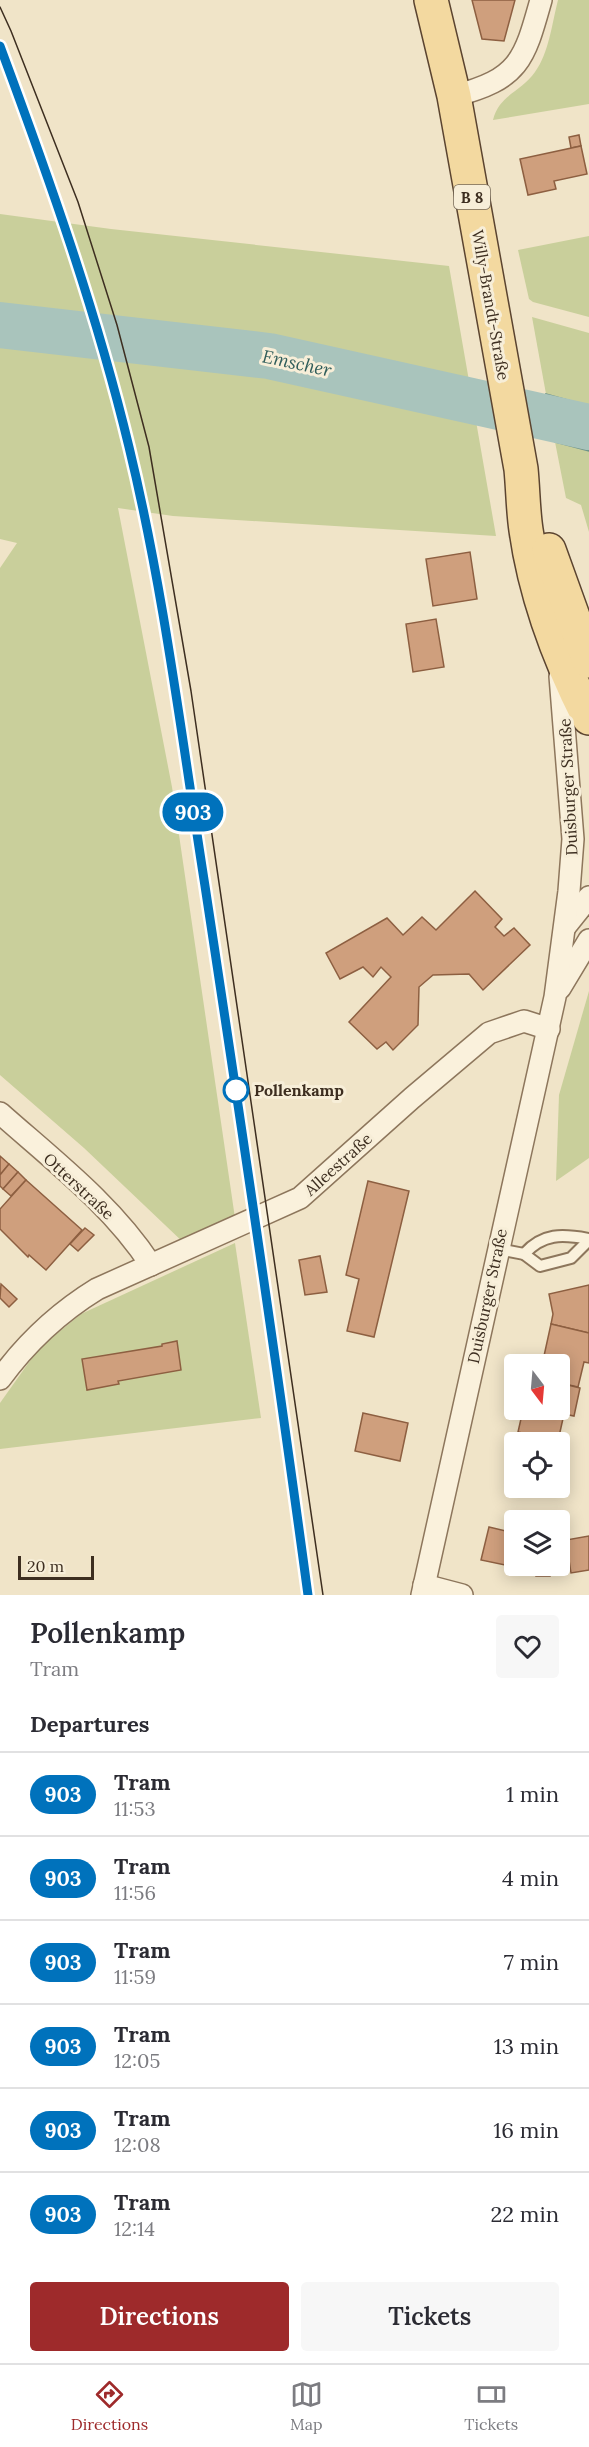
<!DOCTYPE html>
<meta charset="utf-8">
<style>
body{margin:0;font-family:Lora,serif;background:#f7f7f7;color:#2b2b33;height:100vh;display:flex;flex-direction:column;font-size:22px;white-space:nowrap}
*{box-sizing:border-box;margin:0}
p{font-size:20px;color:#7c7c81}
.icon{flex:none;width:33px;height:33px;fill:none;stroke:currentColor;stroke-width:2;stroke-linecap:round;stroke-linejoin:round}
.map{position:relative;height:1595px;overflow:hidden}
.drawer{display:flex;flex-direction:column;background:#fff;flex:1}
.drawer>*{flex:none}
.badge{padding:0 12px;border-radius:20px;font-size:21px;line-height:39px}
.needle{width:39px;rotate:164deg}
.buttons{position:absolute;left:504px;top:1354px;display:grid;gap:12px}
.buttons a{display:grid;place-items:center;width:66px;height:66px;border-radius:6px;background:#fff;box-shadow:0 3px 15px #0003;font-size:30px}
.scale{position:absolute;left:18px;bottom:15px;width:76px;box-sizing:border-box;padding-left:6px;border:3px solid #3d2e20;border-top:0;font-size:16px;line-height:21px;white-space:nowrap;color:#3d2e20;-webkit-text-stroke:4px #f7eed8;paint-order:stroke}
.map>.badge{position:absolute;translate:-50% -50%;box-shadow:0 0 0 3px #fff}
h2{padding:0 30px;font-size:22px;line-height:54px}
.round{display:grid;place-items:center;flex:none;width:63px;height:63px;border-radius:6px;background:#f7f7f7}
.summary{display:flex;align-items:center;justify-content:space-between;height:102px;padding:0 30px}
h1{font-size:28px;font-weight:600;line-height:45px}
.button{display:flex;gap:12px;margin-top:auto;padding:12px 30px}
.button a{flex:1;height:69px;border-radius:6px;background:#9e2a2b;color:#fff;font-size:24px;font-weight:600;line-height:69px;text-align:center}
.button a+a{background:#f7f7f7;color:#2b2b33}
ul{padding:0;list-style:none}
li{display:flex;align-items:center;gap:18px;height:84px;padding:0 30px;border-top:2px solid #e1e1e2}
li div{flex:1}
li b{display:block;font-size:22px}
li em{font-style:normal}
li .badge{min-width:66px;font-weight:700;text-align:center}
.dock{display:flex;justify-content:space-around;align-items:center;height:84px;border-top:2px solid #e1e1e2;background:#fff;font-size:16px;color:#7c7c81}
.dock a{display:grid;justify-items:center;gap:3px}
.dock .active{color:#9e2a2b}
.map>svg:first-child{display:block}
.green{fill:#c9cf9b}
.water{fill:#a9c4bc;stroke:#6f938a;stroke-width:1.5}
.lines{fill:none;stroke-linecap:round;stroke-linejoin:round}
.river{stroke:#a9c4bc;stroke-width:46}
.building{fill:#cf9f7d;stroke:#8d5f41;stroke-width:1.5}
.lane-casing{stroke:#8d765c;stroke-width:14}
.street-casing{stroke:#8d765c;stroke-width:24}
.primary-casing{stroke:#5b4430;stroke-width:36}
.lane{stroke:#faf1dc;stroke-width:10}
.street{stroke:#faf1dc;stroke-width:21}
.primary{stroke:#f3d9a0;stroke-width:33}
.tram{stroke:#3d2e20;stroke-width:1.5}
.line-casing{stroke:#fff;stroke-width:14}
.line{stroke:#0072bc;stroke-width:9}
.stop-dot{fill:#fff;stroke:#0072bc;stroke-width:3}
.labels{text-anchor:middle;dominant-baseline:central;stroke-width:6;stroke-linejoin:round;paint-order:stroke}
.shield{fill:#f7eed8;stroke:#756857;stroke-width:1.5}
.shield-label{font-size:15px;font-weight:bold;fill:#3d2e20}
.street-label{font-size:16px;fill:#3d2e20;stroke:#f7eed8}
.stop-label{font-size:16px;font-weight:bold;fill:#3d2e20;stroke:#f7eed8;text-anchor:start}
.water-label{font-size:18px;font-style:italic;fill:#2f5d5a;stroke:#f7eed8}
</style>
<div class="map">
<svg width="589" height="1595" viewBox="0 0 589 1595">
<rect width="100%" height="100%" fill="#f0e4c8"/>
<g class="green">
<path d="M558 0H589V104L493 120C499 95 521 92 535 72 549 53 552 23 558 0Z"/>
<path d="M0 214 111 229 449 266 496 536 173 516 118 508 172 787 235 1218 185 1244 84 1148 0 1075V568L17 543 0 539Z"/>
<path d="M589 236V317L533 302 529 299 518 250Z"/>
<path d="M532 317 589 333V406L546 394Z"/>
<path d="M555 442 589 451V532L581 505 566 498Z"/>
<path d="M589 991V1158L556 1181 559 1095Z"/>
<path d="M235 1243 261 1418 0 1449V1403L39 1348 81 1314Z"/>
</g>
<path class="water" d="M546 394 589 406V451L555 442Z"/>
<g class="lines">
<path class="river" d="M0 325 269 356 589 427"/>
</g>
<g class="building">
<path d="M472 0H515L504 41 482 39Z"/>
<path d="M579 135 581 146 571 148 569 137Z"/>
<path d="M581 146 587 174 554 181 556 189 528 195 520 159Z"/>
<path d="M470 552 477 599 433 606 426 559Z"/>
<path d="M436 619 444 667 413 672 406 624Z"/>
<path d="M475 891 502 919 495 927 504 936 514 928 530 945 483 990 469 974 433 975 419 987 418 1025 393 1050 386 1042 377 1049 349 1022 391 977 381 967 373 977 363 967 340 979 326 953 387 918 403 935 422 917 436 930Z"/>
<path d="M0 1156 9 1164 0 1175Z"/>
<path d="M9 1164 18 1172 3 1189 0 1186V1175Z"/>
<path d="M18 1172 26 1180 11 1196 3 1189Z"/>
<path d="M26 1180 82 1230 46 1270 29 1255 28 1257 0 1229V1209Z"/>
<path d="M368 1181 409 1191 374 1337 347 1331 359 1279 346 1275Z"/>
<path d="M85 1228 94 1235 78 1251 70 1244Z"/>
<path d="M320 1256 327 1292 305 1295 299 1260Z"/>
<path d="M1 1284 17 1299 9 1307 0 1298Z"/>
<path d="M589 1285V1333L551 1324 553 1314 549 1294Z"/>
<path d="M551 1324 589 1333V1363L584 1362 578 1387 560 1383V1365H542Z"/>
<path d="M177 1341 181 1370 118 1381 119 1384 87 1390 82 1359 162 1346V1344Z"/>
<path d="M560 1383 580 1388 574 1416 564 1414 558 1441 518 1432 523 1410H560Z"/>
<path d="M363 1413 408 1423 400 1461 355 1451Z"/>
<path d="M489 1527 514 1533V1531V1557L512 1556 510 1566 481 1560Z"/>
<path d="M589 1536V1570L571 1573 566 1540Z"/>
<rect x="536" y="1566" width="14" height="10"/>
</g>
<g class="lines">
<g class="lane-casing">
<g id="lane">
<path d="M498 1249 524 1254 540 1266 571 1258 589 1240"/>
<path d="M524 1254C543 1233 562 1234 589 1239"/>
</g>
</g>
<g class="street-casing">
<g id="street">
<path d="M454 96C519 79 524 61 541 0"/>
<path d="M565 927 589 897"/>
<path d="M560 988 589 940"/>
<path d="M0 1113C53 1160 112 1205 151 1265"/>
<path d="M0 1379C27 1342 58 1313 97 1289L300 1198 412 1098 489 1033 524 1021 549 1029"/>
<path d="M424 1585 462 1595"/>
<path d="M422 1595 555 997 569 891 573 839 560 676"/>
</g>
</g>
<g class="primary-casing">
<g id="primary">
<path d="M431 0 454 96 521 469C523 489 523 510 526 530 535 594 560 661 589 718"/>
<path d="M549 550 589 661"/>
</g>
</g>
<use href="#lane" class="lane"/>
<use href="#street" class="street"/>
<use href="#primary" class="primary"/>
<g class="tram">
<path d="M0 7 11 31 78 202 117 325 149 447 191 691 323 1595"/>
<path d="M0 46C49 178 95 310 129 447 164 589 181 735 203 878 240 1117 275 1356 308 1595"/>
</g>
</g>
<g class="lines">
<g class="line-casing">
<path id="line" d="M0 46C49 178 96 310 129 447 164 591 182 740 205 886 241 1122 276 1358 308 1595"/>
</g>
<use href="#line" class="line"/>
</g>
<circle class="stop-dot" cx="236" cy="1090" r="12"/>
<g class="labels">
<rect class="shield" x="454" y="185" width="36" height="24" rx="4.5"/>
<g class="shield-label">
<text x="472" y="197">B 8</text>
</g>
<g class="street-label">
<text transform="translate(491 305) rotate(80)">Willy-Brandt-Straße</text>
<text transform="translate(568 787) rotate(-93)">Duisburger Straße</text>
<text transform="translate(338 1164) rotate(-42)">Alleestraße</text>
<text transform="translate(79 1186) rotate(43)">Otterstraße</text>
<text transform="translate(487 1296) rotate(-78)">Duisburger Straße</text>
</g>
<g class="stop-label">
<text x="254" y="1090">Pollenkamp</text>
</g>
<g class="water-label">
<text transform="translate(297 363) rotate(12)">Emscher</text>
</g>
</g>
</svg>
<div class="buttons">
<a><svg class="needle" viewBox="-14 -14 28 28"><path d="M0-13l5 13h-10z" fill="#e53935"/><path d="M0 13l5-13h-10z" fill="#7c7c81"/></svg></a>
<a><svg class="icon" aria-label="locate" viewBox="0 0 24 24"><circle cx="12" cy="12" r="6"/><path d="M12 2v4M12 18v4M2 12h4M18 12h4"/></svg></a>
<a><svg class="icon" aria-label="layers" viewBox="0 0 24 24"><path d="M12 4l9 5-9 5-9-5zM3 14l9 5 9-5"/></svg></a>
</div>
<div class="scale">20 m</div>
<b class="badge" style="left:193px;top:812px;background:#0072bc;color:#fff">903</b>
</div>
<section class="drawer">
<div class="summary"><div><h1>Pollenkamp</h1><p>Tram</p></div><a class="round"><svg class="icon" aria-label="heart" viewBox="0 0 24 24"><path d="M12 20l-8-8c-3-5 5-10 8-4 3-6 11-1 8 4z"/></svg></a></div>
<h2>Departures</h2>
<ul>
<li><span class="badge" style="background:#0072bc;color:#fff">903</span><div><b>Tram</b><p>11:53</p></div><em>1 min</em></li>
<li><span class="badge" style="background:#0072bc;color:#fff">903</span><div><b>Tram</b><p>11:56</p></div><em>4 min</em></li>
<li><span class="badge" style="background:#0072bc;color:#fff">903</span><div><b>Tram</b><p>11:59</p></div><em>7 min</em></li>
<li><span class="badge" style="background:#0072bc;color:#fff">903</span><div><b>Tram</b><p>12:05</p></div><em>13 min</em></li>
<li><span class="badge" style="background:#0072bc;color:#fff">903</span><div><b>Tram</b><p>12:08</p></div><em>16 min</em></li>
<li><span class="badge" style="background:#0072bc;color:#fff">903</span><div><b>Tram</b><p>12:14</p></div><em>22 min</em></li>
</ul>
<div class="button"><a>Directions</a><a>Tickets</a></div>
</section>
<nav class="dock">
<a class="active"><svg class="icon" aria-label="directions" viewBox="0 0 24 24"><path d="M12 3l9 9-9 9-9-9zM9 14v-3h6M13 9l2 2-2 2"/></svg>Directions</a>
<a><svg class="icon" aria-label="map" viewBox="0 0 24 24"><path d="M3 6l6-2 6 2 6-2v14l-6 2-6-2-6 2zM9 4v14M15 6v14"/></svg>Map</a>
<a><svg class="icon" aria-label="tickets" viewBox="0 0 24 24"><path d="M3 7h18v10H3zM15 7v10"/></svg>Tickets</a>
</nav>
